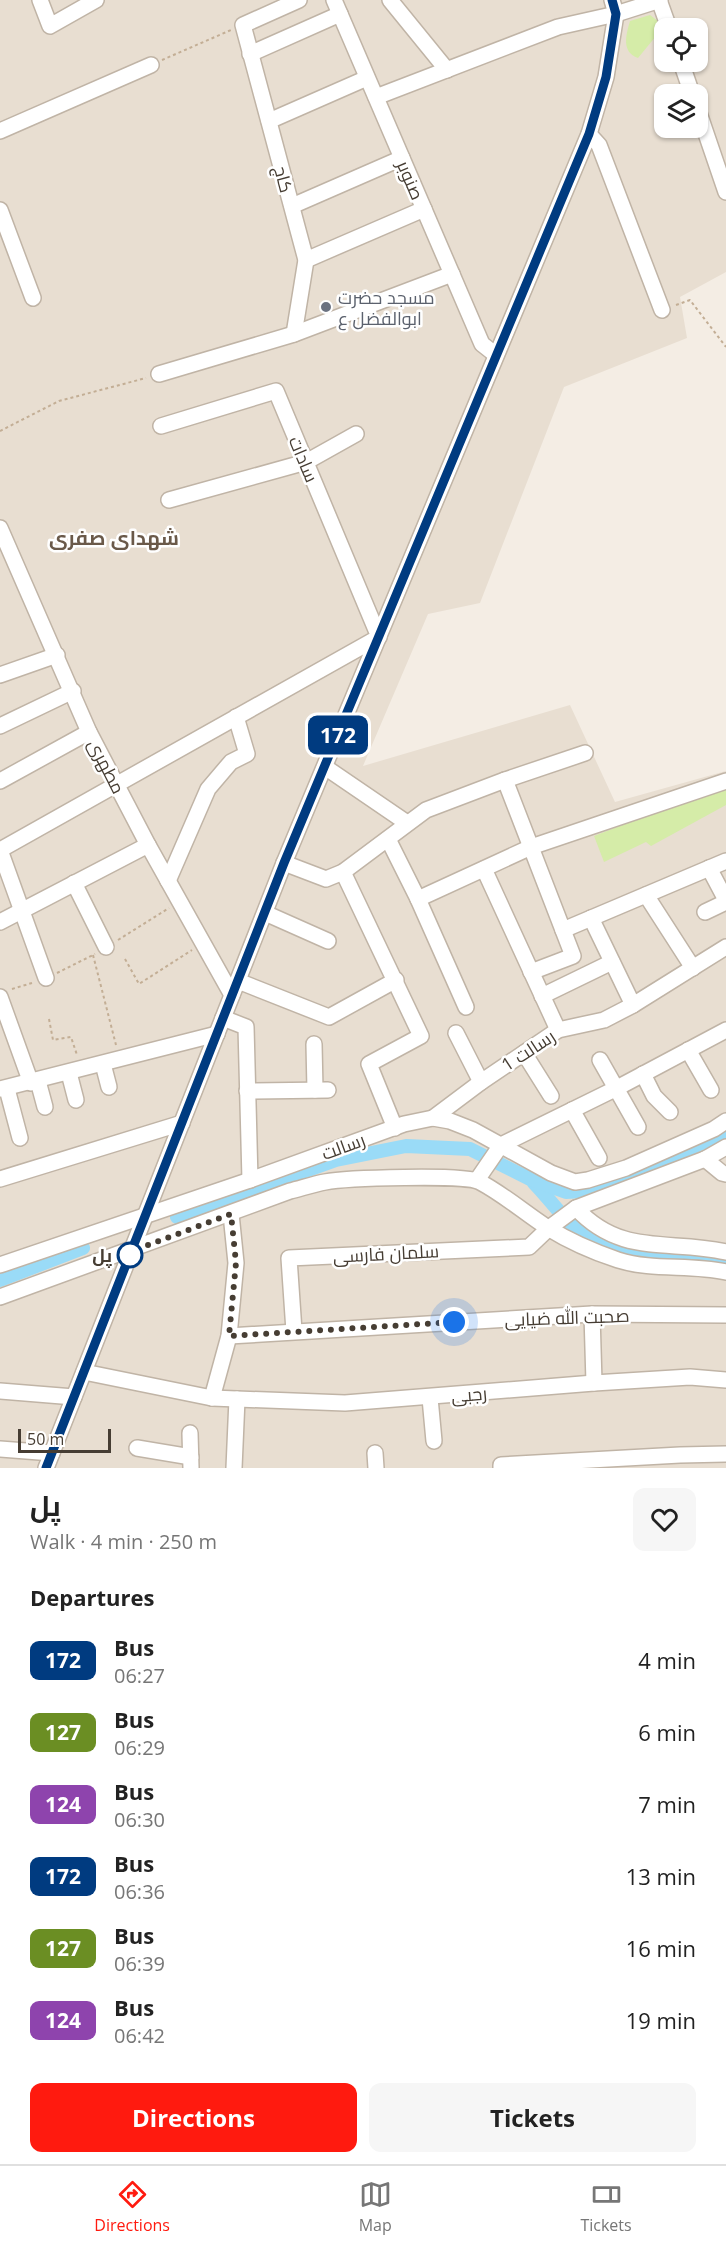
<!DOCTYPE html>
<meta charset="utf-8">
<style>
body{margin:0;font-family:"Open Sans",Cairo,sans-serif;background:#f6f6f6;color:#222;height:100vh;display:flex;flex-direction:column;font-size:22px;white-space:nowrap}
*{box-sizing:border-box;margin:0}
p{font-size:20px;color:#767676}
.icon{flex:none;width:33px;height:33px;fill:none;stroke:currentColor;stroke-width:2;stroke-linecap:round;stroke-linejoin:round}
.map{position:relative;height:1468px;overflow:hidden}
.sheet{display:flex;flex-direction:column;background:#fff;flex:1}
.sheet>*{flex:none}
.badge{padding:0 12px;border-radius:9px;font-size:21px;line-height:39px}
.fabs{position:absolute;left:654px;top:18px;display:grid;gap:12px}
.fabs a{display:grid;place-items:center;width:54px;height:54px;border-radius:12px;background:#fff;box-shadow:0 2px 4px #0004;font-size:30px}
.scale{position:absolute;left:18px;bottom:15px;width:93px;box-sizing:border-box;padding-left:6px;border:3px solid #463d33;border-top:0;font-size:16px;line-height:21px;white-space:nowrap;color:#463d33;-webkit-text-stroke:4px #fff;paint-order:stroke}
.you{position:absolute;width:30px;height:30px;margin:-15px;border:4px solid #fff;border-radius:50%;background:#1a73e8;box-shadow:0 0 0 9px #1a73e833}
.map>.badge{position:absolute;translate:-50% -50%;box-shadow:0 0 0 3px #fff}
h2{padding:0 30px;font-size:22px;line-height:54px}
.round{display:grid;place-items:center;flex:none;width:63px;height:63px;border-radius:12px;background:#f6f6f6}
.head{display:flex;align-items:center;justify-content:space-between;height:102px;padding:0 30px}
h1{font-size:28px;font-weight:700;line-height:45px}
.primary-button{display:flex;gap:12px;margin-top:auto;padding:12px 30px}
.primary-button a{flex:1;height:69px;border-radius:12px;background:#ff1a0f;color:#fff;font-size:24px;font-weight:700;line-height:69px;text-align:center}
.primary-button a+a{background:#f6f6f6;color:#222}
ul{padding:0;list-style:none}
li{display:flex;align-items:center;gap:18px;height:72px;padding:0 30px}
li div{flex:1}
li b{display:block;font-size:22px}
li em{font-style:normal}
li .badge{min-width:66px;font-weight:700;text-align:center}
.tabs{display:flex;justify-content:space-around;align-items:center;height:84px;border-top:2px solid #e0e0e0;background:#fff;font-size:16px;color:#767676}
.tabs a{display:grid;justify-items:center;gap:3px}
.tabs .on{color:#ff1a0f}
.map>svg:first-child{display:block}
.residential{fill:#e8ded1;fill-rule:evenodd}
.green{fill:#d5eca8}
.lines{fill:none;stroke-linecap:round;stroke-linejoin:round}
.canal{stroke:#9adbf7;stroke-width:14}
.minor-casing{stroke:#c0b4a6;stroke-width:18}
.path{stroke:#c3ae95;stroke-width:2;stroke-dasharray:3 3;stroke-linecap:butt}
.minor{stroke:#fff;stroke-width:15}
.line-casing{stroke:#fff;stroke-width:14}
.line{stroke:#003b80;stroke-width:9}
.walk{stroke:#463d33;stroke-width:6;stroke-dasharray:0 10.8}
.worship-dot{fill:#6b7280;stroke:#fff;stroke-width:2}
.stop-dot{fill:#fff;stroke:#003b80;stroke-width:3}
.labels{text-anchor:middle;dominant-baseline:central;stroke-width:5;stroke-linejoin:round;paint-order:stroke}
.street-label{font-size:18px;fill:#463d33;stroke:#fff}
.worship-label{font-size:18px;fill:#5b616d;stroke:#fff;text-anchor:start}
.stop-label{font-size:18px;font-weight:bold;fill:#463d33;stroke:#fff;text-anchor:end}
.neighbourhood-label{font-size:20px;font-weight:bold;fill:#6a5949;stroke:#fff}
</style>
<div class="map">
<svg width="726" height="1468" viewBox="0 0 726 1468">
<rect width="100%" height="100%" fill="#f4ede4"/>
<path class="residential" d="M0 0H726V272L680 297 687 338 564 387 480 603 428 614 363 766 570 705 615 802 726 771V1468H0ZM664 28H698V62H664ZM664 94H698V128H664Z"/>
<g class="green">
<path d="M650 15 658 21 661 30 638 58C621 52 626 35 630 21Z"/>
<path d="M726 785V805L651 846 646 842 604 862 594 836Z"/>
</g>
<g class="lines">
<g class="canal">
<path d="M534 1183C547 1196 558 1212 571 1224 606 1258 680 1254 726 1261"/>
<path d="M177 1217 336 1160 406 1146 470 1149 530 1179 566 1192 584 1191 625 1177 726 1132"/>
<path d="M0 1280 83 1248"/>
</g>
<g class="minor-casing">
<g id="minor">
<path d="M40 0 50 26 96 0"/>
<path d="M334 0 482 344 496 355"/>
<path d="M390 0 447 70"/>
<path d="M659 0 669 28"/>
<path d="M250 54 340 14"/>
<path d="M681 62 692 94"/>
<path d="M376 97 558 27 616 14 660 0"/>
<path d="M698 110 726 192"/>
<path d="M269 121 367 78"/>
<path d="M0 131 151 65"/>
<path d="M589 134 599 145 662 310"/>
<path d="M292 206 402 158"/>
<path d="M0 210 33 298"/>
<path d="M306 260 424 209"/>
<path d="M294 334 306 260 243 25 299 0"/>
<path d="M159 374 294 334 452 274"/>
<path d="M169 500 306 462 356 434"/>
<path d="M0 528 89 732 148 845 232 995"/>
<path d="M0 675 57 655"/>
<path d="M0 726 73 691"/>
<path d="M325 767 407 823"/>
<path d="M505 780 573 956 531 972"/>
<path d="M0 781 89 732"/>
<path d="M388 839 418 899 466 1007"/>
<path d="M0 850 379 637 276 391 161 426"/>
<path d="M0 850 46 978"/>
<path d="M284 863 326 879 343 872 426 810 505 780 585 753"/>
<path d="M709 868 726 900"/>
<path d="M484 869 558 1030"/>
<path d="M343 872 421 1036 369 1064 395 1128"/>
<path d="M168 881 208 789 231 762 247 754 236 717"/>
<path d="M74 883 106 947"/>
<path d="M646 895 693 968"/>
<path d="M418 899 531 847 726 781"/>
<path d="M705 912 726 902"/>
<path d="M265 913 328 941"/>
<path d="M591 918 633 1005"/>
<path d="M0 922 148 845"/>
<path d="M563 930 726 861"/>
<path d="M238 981 329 1017 396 980"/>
<path d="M542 996 612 962"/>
<path d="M0 997 31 1083"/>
<path d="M223 1018 246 1027 250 1180"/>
<path d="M456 1033 481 1082"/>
<path d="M314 1044 315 1090"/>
<path d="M688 1050 711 1090"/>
<path d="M524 1053 551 1096"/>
<path d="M600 1060 638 1127"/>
<path d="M103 1064 109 1087"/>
<path d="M69 1073 76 1100"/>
<path d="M643 1074 654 1096 670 1112"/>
<path d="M38 1081 45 1107"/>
<path d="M0 1089 217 1034"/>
<path d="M7 1089 20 1138"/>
<path d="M247 1091 328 1090"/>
<path d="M572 1110 599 1158"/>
<path d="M433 1118 481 1082 558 1030 604 1020 633 1005 726 947"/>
<path d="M501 1145 617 1088 726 1030"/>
<path d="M705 1159 722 1173 726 1174"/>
<path d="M0 1179 182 1123"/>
<path d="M477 1180 501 1145"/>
<path d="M576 1208C621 1257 670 1239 726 1252"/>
<path d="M0 1265 250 1180 404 1124 433 1118 450 1121 473 1130 551 1173 575 1182 588 1180 626 1168 714 1129 726 1121"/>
<path d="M0 1297 290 1191C302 1188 314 1184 325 1182 345 1178 465 1174 480 1182 503 1194 525 1213 548 1228 569 1241 594 1252 618 1260 653 1271 690 1264 726 1272"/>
<path d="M592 1314 594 1383"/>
<path d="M294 1331 289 1258 529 1247 549 1228 576 1208 705 1159 726 1147"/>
<path d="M229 1336 592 1314 726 1315"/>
<path d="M84 1372 212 1398 345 1403 594 1383 690 1377 726 1380"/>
<path d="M0 1391 74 1397"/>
<path d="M212 1398 229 1336 236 1263 231 1214"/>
<path d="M430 1398 434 1441"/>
<path d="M190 1433 191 1468"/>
<path d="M137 1448 191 1457"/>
<path d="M0 1449 52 1453"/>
<path d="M375 1453 376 1468"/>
<path d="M46 1468 284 863 589 134 606 77 616 14 612 0"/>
<path d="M234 1468 237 1399"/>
<path d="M501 1468V1465L680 1455 726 1454"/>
</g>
</g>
<g class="path">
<path d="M162 60 231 30"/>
<path d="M676 305 690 300 726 347"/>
<path d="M0 431 59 401 146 378"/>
<path d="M118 940 169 908"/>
<path d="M93 955 116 1045"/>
<path d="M125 959 139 984 192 950"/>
<path d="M57 973 95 954"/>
<path d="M12 989 32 983"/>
<path d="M49 1019 53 1040 71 1037 77 1055"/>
</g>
<use href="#minor" class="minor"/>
</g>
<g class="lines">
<g class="line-casing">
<path id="line" d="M46 1468 284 863 589 134 606 77 616 14 612 0"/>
</g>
<use href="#line" class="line"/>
<path class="walk" d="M130 1255 132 1251 231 1214 236 1263 229 1336 454 1322"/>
</g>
<circle class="worship-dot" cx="326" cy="307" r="6"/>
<circle class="stop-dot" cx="130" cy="1255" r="12"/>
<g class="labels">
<g class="street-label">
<text transform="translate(284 179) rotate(75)">کاج</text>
<text transform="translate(411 180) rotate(67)">صنوبر</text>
<text transform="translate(304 459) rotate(67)">سادات</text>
<text transform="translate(107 766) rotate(63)">مطهری</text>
<text transform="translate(528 1050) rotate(-33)">رسالت 1</text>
<text transform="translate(343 1146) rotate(-20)">رسالت</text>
<text transform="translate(386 1253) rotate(-3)">سلمان فارسی</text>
<text transform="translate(567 1317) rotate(-2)">صحبت الله ضیایی</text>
<text transform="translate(469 1394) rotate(-5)">رجبی</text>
</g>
<g class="worship-label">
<text x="338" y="297">مسجد حضرت<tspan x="338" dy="21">ابوالفضل ع</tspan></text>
</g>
<g class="stop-label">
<text x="112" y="1255">پل</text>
</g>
<g class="neighbourhood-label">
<text x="114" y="537">شهدای صفری</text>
</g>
</g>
</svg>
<div class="fabs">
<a><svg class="icon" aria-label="locate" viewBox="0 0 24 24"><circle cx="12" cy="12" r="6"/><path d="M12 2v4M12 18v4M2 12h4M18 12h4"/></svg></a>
<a><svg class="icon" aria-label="layers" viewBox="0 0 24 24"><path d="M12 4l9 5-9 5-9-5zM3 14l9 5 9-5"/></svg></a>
</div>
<div class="scale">50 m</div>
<div class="you" style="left:454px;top:1322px"></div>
<b class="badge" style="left:338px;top:735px;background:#003b80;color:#fff">172</b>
</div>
<section class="sheet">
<div class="head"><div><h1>پل</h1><p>Walk · 4 min · 250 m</p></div><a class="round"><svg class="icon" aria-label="heart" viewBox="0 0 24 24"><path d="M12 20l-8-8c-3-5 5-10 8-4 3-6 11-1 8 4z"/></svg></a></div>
<h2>Departures</h2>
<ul>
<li><span class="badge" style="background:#003b80;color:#fff">172</span><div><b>Bus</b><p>06:27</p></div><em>4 min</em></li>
<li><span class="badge" style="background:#6b8e23;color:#fff">127</span><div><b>Bus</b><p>06:29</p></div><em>6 min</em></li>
<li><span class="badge" style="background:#8e44ad;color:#fff">124</span><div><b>Bus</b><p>06:30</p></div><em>7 min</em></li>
<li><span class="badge" style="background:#003b80;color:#fff">172</span><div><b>Bus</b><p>06:36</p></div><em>13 min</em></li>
<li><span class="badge" style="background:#6b8e23;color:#fff">127</span><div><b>Bus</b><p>06:39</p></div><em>16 min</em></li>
<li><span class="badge" style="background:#8e44ad;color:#fff">124</span><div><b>Bus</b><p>06:42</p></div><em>19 min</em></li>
</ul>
<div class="primary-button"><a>Directions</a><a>Tickets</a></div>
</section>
<nav class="tabs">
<a class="on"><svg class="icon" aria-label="directions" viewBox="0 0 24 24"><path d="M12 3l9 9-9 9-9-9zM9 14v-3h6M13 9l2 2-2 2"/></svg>Directions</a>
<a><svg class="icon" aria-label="map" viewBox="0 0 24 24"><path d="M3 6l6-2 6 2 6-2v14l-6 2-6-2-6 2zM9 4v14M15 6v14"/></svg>Map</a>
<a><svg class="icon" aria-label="tickets" viewBox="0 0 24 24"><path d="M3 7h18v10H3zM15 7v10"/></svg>Tickets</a>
</nav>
